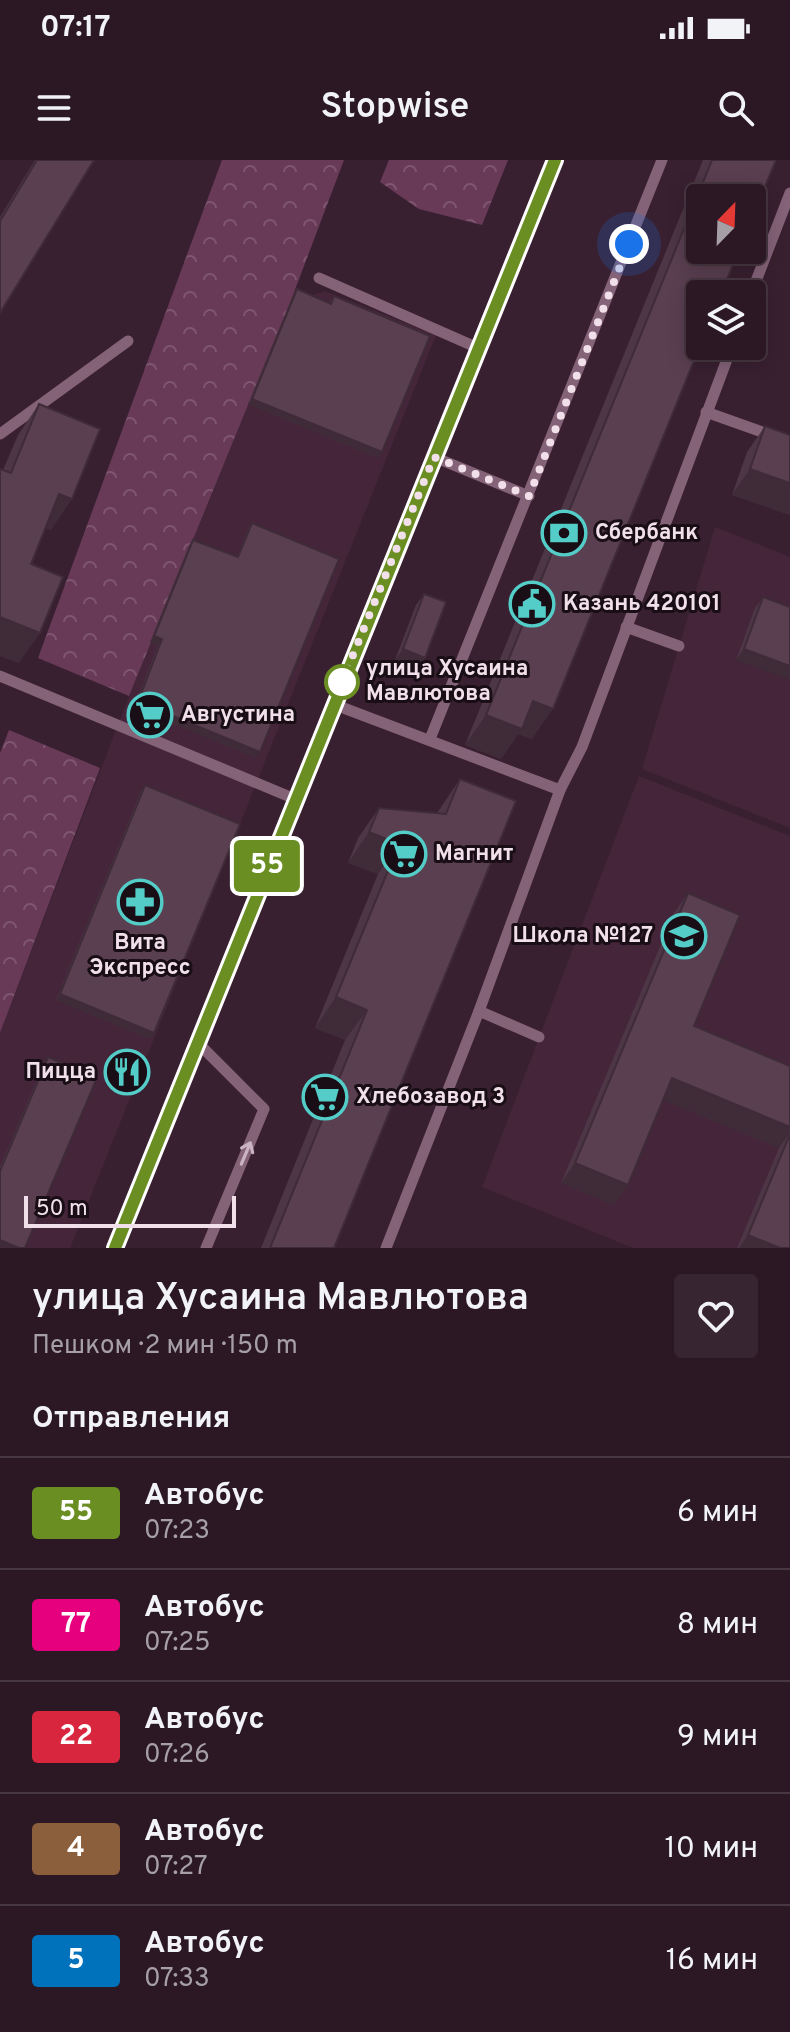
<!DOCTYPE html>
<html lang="ru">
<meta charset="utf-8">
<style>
body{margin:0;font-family:Overpass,sans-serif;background:#372531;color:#f1f3f6;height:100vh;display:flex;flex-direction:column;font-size:30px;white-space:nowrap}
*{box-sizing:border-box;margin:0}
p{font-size:26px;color:#a6a0a6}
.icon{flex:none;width:44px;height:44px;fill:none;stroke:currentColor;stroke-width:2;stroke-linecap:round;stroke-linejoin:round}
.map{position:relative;height:1088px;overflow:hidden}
.details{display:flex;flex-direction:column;background:#2b1824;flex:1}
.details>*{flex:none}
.badge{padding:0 16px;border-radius:6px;font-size:28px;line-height:52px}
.needle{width:52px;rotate:23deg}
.controls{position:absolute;left:686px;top:24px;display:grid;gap:16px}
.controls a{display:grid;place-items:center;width:80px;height:80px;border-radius:8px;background:#2b1824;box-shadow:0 4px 20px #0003,0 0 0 2px #473741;font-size:40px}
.scale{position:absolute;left:24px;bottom:20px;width:212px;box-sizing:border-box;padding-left:8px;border:4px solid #f1e0ea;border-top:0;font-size:22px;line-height:28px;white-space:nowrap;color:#f1e0ea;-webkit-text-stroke:6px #190e15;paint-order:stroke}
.you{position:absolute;width:40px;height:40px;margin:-20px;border:6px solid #fff;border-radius:50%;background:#1a73e8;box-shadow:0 0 0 12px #1a73e833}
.map>.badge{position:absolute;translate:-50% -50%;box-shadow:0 0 0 4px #fff}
h2{padding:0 32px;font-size:30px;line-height:72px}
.round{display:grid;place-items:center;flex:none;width:84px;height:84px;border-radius:8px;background:#372531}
.headline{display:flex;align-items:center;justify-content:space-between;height:136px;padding:0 32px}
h1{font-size:38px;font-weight:600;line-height:60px}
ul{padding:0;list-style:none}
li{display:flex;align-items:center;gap:24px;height:112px;padding:0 32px;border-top:2px solid #473741}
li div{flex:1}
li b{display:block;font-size:30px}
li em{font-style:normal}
li .badge{min-width:88px;font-weight:700;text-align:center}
.status{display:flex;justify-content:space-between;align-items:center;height:56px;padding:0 40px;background:#2b1824;direction:ltr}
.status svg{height:22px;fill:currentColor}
header{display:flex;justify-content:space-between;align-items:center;height:104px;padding:0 32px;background:#2b1824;font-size:36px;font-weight:600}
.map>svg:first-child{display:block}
.built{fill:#44253a}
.forest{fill:url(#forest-crowns)}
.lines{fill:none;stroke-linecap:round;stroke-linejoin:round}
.lane{stroke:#846278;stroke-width:11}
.secondary{stroke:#b882a4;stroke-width:16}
.wall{fill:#4d3645}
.shaded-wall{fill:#3f2c38}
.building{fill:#5a3f50;stroke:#3f2c38;stroke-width:2}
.oneway{stroke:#cbb4c2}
.line-casing{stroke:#fff;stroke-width:18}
.line{stroke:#6b8e23;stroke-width:12}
.walk{stroke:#f1e0ea;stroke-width:8;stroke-dasharray:0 14.4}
.stop-dot{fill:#fff;stroke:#6b8e23;stroke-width:4}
.labels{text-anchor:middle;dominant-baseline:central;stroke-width:6;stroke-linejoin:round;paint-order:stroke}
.poi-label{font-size:22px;font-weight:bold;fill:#f1e0ea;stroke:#190e15;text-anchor:start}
.stop-label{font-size:22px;font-weight:bold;fill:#f1e0ea;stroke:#190e15;text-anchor:start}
</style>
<div class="status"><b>07:17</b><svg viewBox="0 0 49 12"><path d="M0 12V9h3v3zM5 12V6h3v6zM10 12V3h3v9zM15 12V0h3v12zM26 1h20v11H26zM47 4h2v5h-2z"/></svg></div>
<header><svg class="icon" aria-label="menu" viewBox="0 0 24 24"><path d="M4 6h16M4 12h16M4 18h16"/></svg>Stopwise<svg class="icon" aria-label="search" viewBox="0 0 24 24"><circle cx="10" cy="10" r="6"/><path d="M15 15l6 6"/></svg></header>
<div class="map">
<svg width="790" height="1088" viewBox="0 0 790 1088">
<defs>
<pattern id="forest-crowns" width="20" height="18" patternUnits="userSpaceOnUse" patternTransform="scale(2)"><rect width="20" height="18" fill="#683a58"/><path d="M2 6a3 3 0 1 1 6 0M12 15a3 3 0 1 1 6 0" fill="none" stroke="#7e5670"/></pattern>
</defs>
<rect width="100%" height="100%" fill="#392030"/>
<g class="built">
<path d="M325 131 436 175 70 1088H0V873L129 536 293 135 303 139Z"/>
<path d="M715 367 790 397V668L642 609Z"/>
<path d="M639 616 790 676V1088H633L482 1027Z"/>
</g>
<g class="forest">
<path d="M222 0H344L293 135 129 536 38 498Z"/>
<path d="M389 0H508L482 65 419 49 380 22Z"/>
<path d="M9 570 100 608 0 873V593Z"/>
</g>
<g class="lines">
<g class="lane">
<path d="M319 118 478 188"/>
<path d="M751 134 790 33"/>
<path d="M706 252 790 282"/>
<path d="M0 274 128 181"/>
<path d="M434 297 529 336"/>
<path d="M626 467 679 486"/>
<path d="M0 516 295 639"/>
<path d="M333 544 560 630"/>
<path d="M430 579 662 0"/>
<path d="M479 851 539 877"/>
<path d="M197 882 264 949 206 1088"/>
<path d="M386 1088 479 851 560 630 582 587 732 186"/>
</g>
<path class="secondary" d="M115 1088 555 0"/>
</g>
<g class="wall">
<path d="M35 0H94L0 153V57Z"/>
<path d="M703 0H776L532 579 518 574 501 599 465 585Z"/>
<path d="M297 129 329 143 334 136 378 298 248 244 293 135Z"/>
<path d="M39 244 51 370 46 368 31 404 19 503 0 496V309L3 310 18 275Z"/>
<path d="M765 266 790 275V355L732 335 747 292Z"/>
<path d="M252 363 256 598 157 557 149 560 132 553 158 485 150 482 189 385 193 380 237 397 248 369Z"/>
<path d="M424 434 417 509 395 500 416 445Z"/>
<path d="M763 437 790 447 736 500 755 448Z"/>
<path d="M460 619 334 1088H261L345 880 315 868 378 714 348 703 358 678 379 648 437 653Z"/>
<path d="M145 625 150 879 56 840 141 631Z"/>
<path d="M688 733 694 866 790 906V1088H737L779 988 663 940 628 1025 614 1045 561 1023 674 753Z"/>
<path d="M48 897 1 1088 0 1087V1007L44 903Z"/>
</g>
<g class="shaded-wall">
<path d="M252 239 382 292 378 298 248 244Z"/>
<path d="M750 309 790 323V355L732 335Z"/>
<path d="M59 334 72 339 51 370 38 364Z"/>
<path d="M0 457 40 473 19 503 0 496Z"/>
<path d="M154 476 162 479 158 485 150 482Z"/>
<path d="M403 489 425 498 417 509 395 500Z"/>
<path d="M744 489 790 506V520L736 500Z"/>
<path d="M533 541 553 549 532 579 518 574 501 599 465 585 486 555Z"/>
<path d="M136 547 161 551 260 592 256 598 157 557 149 560 132 553Z"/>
<path d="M369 672 399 684 378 714 348 703Z"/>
<path d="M60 834 154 873 150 879 56 840Z"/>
<path d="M336 837 367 850 345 880 315 868Z"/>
<path d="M672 918 790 967V972L779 988 658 938Z"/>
<path d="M575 1003 628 1025 614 1045 561 1023Z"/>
<path d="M748 1075 780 1088H739Z"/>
<path d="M0 1080 19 1088 0 1087Z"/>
</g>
<g class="building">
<path d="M37 0H94L0 153V61Z"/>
<path d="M712 0H776L752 58V38H700V90H739L721 134H700V186L553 549 533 541 522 569 486 555Z"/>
<path d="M297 129 331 144 334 136 430 176 382 292 252 239Z"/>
<path d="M39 244 100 269 72 339 59 334 31 404 63 417 40 473 0 457V309L11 313Z"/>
<path d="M765 266 790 275V323L750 309Z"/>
<path d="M252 363 339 399 260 592 161 551 153 554 136 547 162 479 154 476 193 380 238 397Z"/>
<path d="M424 434 446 442 425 498 403 489Z"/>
<path d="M763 437 790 447V506L744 489Z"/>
<path d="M460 619 516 641 334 1088H270L367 850 336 837 399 684 369 672 379 648 446 654Z"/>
<path d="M145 625 240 664 154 873 60 834Z"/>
<path d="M688 733 740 755 694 866 790 906V967L672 918 628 1025 575 1003Z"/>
<path d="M48 897 97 918 25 1088H19L0 1080V1011Z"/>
<path d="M790 974V1088H780L748 1075Z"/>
</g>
<defs><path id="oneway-shaft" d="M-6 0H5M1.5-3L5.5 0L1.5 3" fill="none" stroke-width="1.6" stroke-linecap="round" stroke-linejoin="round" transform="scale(2)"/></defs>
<use class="oneway" href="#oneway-shaft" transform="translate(246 993) rotate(-67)"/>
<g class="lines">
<g class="line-casing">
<path id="line" d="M115 1088 555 0"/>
</g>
<use href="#line" class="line"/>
<path class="walk" d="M342 522 434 297 529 336 629 84"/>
</g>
<defs>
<g id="bank-ring" transform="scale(2.3)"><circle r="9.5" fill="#190e15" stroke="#54cdc8" stroke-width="1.5"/><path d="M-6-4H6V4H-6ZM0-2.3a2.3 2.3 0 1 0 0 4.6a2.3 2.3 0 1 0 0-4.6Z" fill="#54cdc8"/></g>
<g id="civic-ring" transform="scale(2.3)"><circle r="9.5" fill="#190e15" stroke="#54cdc8" stroke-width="1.5"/><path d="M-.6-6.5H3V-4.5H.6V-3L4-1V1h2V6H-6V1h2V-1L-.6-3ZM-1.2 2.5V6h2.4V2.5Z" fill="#54cdc8"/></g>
<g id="supermarket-ring" transform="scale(2.3)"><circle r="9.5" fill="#190e15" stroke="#54cdc8" stroke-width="1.5"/><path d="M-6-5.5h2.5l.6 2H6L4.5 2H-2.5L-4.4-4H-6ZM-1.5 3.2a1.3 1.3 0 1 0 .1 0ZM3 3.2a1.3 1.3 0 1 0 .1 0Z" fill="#54cdc8"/></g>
<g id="pharmacy-ring" transform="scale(2.3)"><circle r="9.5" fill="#190e15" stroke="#54cdc8" stroke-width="1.5"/><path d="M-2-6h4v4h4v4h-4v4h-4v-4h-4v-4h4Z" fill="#54cdc8"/></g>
<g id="school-ring" transform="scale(2.3)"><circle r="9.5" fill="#190e15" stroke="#54cdc8" stroke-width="1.5"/><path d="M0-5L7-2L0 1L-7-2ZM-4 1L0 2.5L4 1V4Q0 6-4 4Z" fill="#54cdc8"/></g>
<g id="restaurant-ring" transform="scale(2.3)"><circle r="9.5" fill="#190e15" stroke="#54cdc8" stroke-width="1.5"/><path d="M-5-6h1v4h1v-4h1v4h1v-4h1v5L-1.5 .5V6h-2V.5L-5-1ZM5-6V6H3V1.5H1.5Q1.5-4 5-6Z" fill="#54cdc8"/></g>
</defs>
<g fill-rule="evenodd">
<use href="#bank-ring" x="564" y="373"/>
<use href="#civic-ring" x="532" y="444"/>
<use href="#supermarket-ring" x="150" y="555"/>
<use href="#supermarket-ring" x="404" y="694"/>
<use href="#pharmacy-ring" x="140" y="742"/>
<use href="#school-ring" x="684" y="776"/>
<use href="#restaurant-ring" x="127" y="912"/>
<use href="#supermarket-ring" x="325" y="937"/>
</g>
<circle class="stop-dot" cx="342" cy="522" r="16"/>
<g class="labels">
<g class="poi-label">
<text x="595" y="373">Сбербанк</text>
<text x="563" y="444">Казань 420101</text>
<text x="181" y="555">Августина</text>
<text x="435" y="694">Магнит</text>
<text x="653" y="776" text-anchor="end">Школа №127</text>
<text x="140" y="783" text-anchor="middle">Вита<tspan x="140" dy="25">Экспресс</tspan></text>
<text x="96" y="912" text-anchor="end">Пицца</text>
<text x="356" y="937">Хлебозавод 3</text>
</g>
<g class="stop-label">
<text x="366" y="509">улица Хусаина<tspan x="366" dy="25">Мавлютова</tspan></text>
</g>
</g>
</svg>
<div class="controls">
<a><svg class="needle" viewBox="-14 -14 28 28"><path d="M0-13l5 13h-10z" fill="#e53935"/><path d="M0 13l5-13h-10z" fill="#a6a0a6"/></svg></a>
<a><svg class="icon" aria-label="layers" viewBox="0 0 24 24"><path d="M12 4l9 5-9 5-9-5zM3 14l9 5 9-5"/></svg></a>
</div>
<div class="scale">50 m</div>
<div class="you" style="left:629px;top:84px"></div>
<b class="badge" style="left:267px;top:706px;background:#6b8e23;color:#fff">55</b>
</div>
<section class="details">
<div class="headline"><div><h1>улица Хусаина Мавлютова</h1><p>Пешком · 2 мин · 150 m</p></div><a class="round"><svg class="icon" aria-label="heart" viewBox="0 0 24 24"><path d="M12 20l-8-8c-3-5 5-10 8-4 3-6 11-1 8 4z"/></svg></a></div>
<h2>Отправления</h2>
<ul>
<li><span class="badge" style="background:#6b8e23;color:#fff">55</span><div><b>Автобус</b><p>07:23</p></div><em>6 мин</em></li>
<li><span class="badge" style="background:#e6007e;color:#fff">77</span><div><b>Автобус</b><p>07:25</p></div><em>8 мин</em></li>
<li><span class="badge" style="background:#d7263d;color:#fff">22</span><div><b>Автобус</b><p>07:26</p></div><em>9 мин</em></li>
<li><span class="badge" style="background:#8b5e3c;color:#fff">4</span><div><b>Автобус</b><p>07:27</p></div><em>10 мин</em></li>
<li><span class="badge" style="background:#0072bc;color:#fff">5</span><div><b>Автобус</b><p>07:33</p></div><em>16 мин</em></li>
</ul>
</section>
